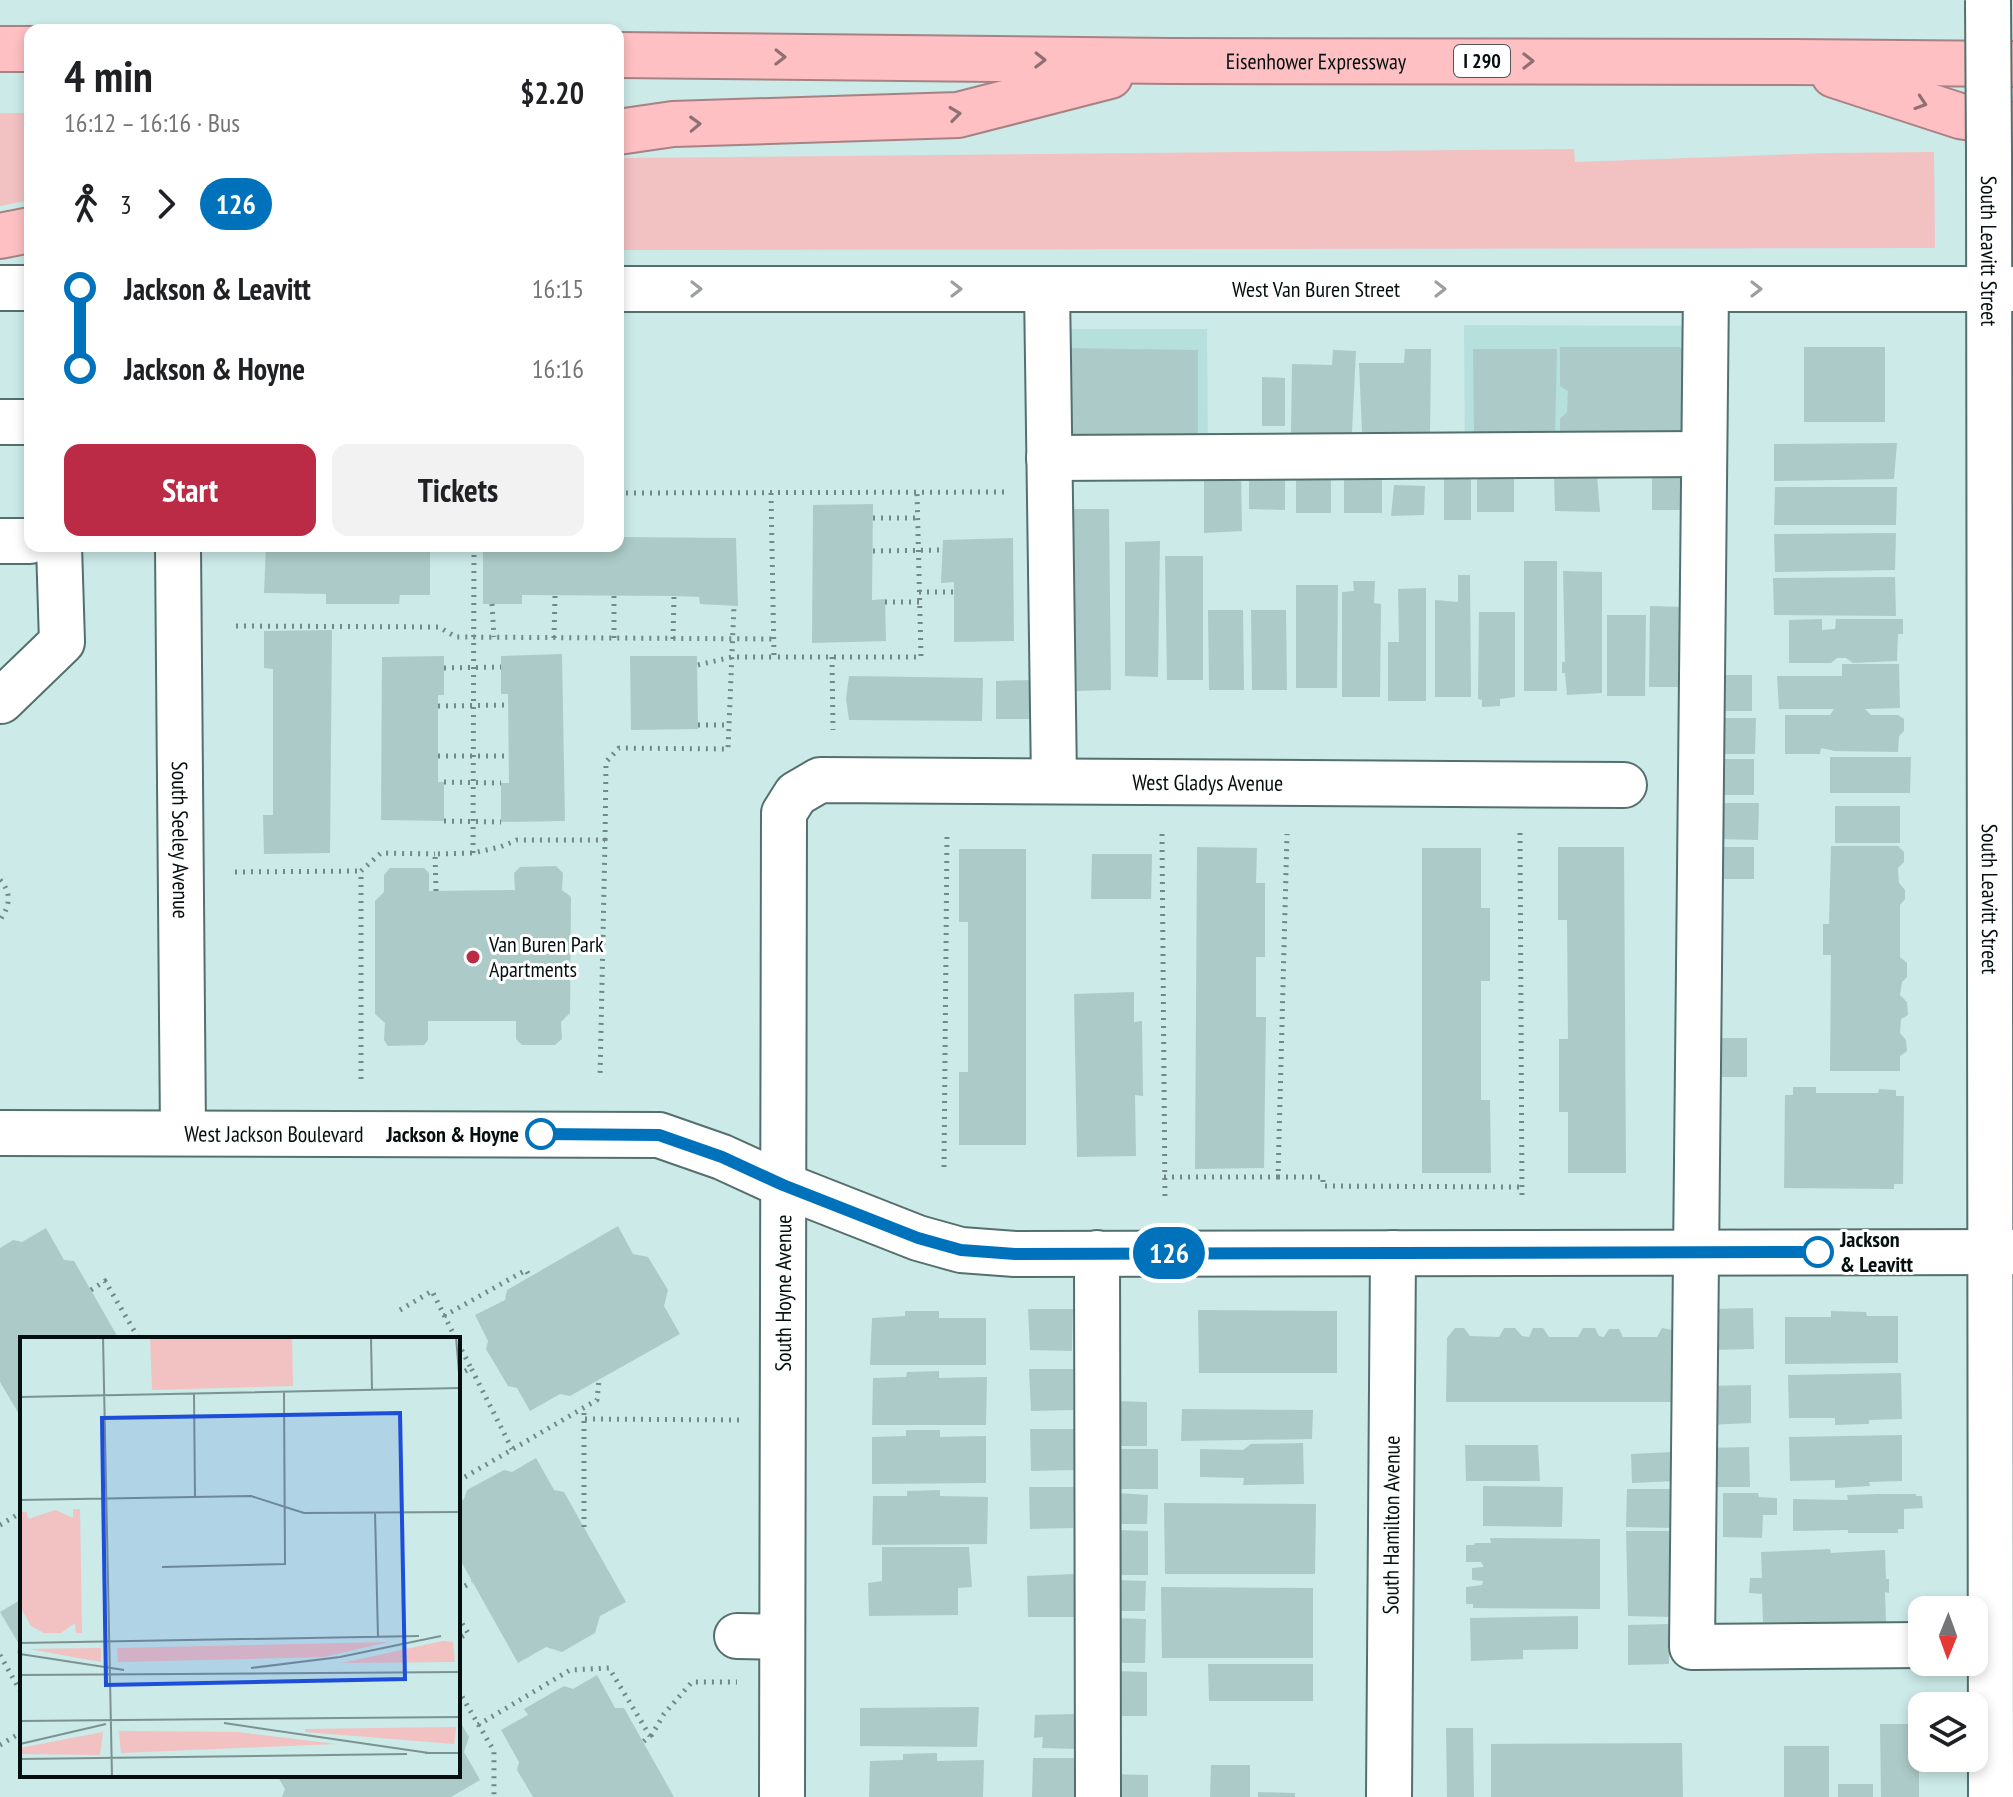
<!DOCTYPE html>
<meta charset="utf-8">
<style>
body{margin:0;font-family:"PT Sans Narrow",sans-serif;background:#f2f2f2;color:#202124;height:100vh;display:flex;flex-direction:column;font-size:30px;white-space:nowrap}
*{box-sizing:border-box;margin:0}
p{font-size:26px;color:#757577}
.icon{flex:none;width:44px;height:44px;fill:none;stroke:currentColor;stroke-width:2;stroke-linecap:round;stroke-linejoin:round}
.map{position:relative;flex:1;overflow:hidden}
.drawer{position:absolute;left:24px;top:24px;width:600px;height:528px;display:flex;flex-direction:column;background:#fff;border-radius:16px;box-shadow:0 4px 12px #0003}
.drawer>*{flex:none}
.badge{padding:0 16px;border-radius:26px;font-size:28px;line-height:52px}
.needle{width:52px;rotate:181deg}
.tools{position:absolute;left:1908px;top:1596px;display:grid;gap:16px}
.tools a{display:grid;place-items:center;width:80px;height:80px;border-radius:16px;background:#fff;box-shadow:0 4px 12px #0003;font-size:40px}
.map>.badge{position:absolute;translate:-50% -50%;box-shadow:0 0 0 4px #fff}
.legs{display:flex;align-items:center;gap:12px;height:88px;padding:0 40px;font-size:26px}
.legs p{margin-inline-start:auto}
.overview{display:flex;align-items:center;justify-content:space-between;height:136px;padding:0 40px}
h1{font-size:44px;font-weight:800;line-height:60px}
.action{display:flex;gap:16px;margin-top:auto;padding:16px 40px}
.action a{flex:1;height:92px;border-radius:16px;background:#bc2b45;color:#fff;font-size:32px;font-weight:800;line-height:92px;text-align:center}
.action a+a{background:#f2f2f2;color:#202124}
ul{padding:0 40px;list-style:none}
li{display:flex;align-items:center;gap:28px;height:80px;font-size:30px}
li i{display:grid;place-items:center;width:12px;height:100%;margin:0 10px;background:currentColor}
li i::after{content:'';width:20px;height:20px;margin:-10px;border:6px solid;border-radius:50%;background:#fff}
li p{margin-inline-start:auto}
li:first-child i{background:linear-gradient(#0000 50%,currentColor 0)}
li:last-child i{background:linear-gradient(currentColor 50%,#0000 0)}
.map>svg:first-child{display:block}
.built{fill:#b6e0dc}
.green{fill:#f2c1c2}
.building{fill:#accbc8}
.lines{fill:none;stroke-linecap:round;stroke-linejoin:round}
.minor-casing{stroke:#54706e;stroke-width:48}
.highway-casing{stroke:#a78284;stroke-width:48}
.path{stroke:#738988;stroke-width:5;stroke-dasharray:2 6;stroke-linecap:butt}
.minor{stroke:#fff;stroke-width:44}
.highway{stroke:#fec0c3;stroke-width:44}
.minor-bridge-casing{stroke:#54706e;stroke-width:48;stroke-linecap:butt}
.minor-bridge{stroke:#fff;stroke-width:44}
.oneway{stroke:#8e7072}
.oneway2{stroke:#9b9f9f}
.line-1-casing{stroke:#fff;stroke-width:18}
.line-1{stroke:#0072bc;stroke-width:12}
.poi-dot{fill:#bc2b45;stroke:#fff;stroke-width:3}
.stop-1-dot{fill:#fff;stroke:#0072bc;stroke-width:4}
.labels{text-anchor:middle;dominant-baseline:central;stroke-width:6;stroke-linejoin:round;paint-order:stroke}
.shield{fill:#fff;stroke:#505757;stroke-width:2}
.shield-label{font-size:20px;font-weight:bold;fill:#050f0f}
.street-label{font-size:22px;fill:#050f0f;stroke:#fff}
.poi-label{font-size:22px;fill:#050f0f;stroke:#fff;text-anchor:start}
.stop-label{font-size:22px;font-weight:bold;fill:#050f0f;stroke:#fff;text-anchor:end}
.inset-road{fill:none;stroke:#7c9291;stroke-width:2}
.view{fill:#1d4ed8;fill-opacity:0.15;stroke:#1d4ed8;stroke-width:4}
.inset-edge{fill:none;stroke:#050f0f;stroke-width:4}
</style>
<div class="map">
<svg width="2013" height="1797" viewBox="0 0 2013 1797">
<rect width="100%" height="100%" fill="#cbeae8"/>
<g class="built">
<path d="M1464 325 1705 326 1704 454 1465 455Z"/>
<path d="M1040 329H1207L1208 457Z"/>
</g>
<g class="green">
<path d="M0 113H30V200L0 206Z"/>
<path d="M1574 149 1575 162 1829 153 1934 152 1935 248 618 250V158Z"/>
</g>
<g class="building">
<path d="M1560 347H1680L1688 354 1683 436H1560V419L1567 412 1568 391 1560 386Z"/>
<rect x="1804" y="347" width="81" height="75"/>
<path d="M1064 348 1198 350V437L1066 438Z"/>
<path d="M1405 349H1431L1430 434 1362 432 1359 363H1404Z"/>
<path d="M1473 349H1557L1555 437H1474Z"/>
<path d="M1333 350 1356 351 1352 433H1291L1292 364 1332 365Z"/>
<path d="M1262 377 1285 378V426H1262Z"/>
<path d="M1897 443 1894 479 1774 481V444Z"/>
<rect x="1344" y="472" width="38" height="41"/>
<path d="M1204 473H1241L1242 531 1204 533Z"/>
<path d="M1249 474H1285V510L1249 509Z"/>
<rect x="1444" y="475" width="27" height="45"/>
<path d="M1554 475H1597L1600 512 1555 511Z"/>
<rect x="1652" y="475" width="35" height="35"/>
<rect x="1296" y="477" width="35" height="36"/>
<rect x="1477" y="478" width="37" height="34"/>
<path d="M1394 485 1425 486 1424 515 1391 516Z"/>
<path d="M1775 487H1897L1896 525H1774Z"/>
<path d="M873 504 872 600 885 599 886 641 812 643 813 505Z"/>
<path d="M1073 509H1109L1111 690 1076 691Z"/>
<path d="M1896 533 1895 570 1775 572 1774 534Z"/>
<path d="M618 537 736 538 738 606 700 604 699 597 674 596 522 595V604H483V546H618Z"/>
<path d="M1013 538 1014 641 954 642V582L941 583 943 540Z"/>
<path d="M1160 541 1158 677 1125 676V542Z"/>
<path d="M266 546H430V595H400L399 604H326V594L264 593Z"/>
<path d="M1165 556H1203V680H1167Z"/>
<rect x="1524" y="561" width="33" height="130"/>
<path d="M1563 571 1602 572V693L1567 695 1565 673H1562V662H1565Z"/>
<path d="M1458 575H1470L1471 697H1435V600L1458 602Z"/>
<path d="M1895 577 1896 616 1774 615 1773 578Z"/>
<path d="M1353 581H1375L1374 603 1381 604 1380 697H1342V592L1354 591Z"/>
<path d="M1296 585H1338L1337 688H1296Z"/>
<path d="M1426 588V701H1388V642H1399L1398 589Z"/>
<path d="M1650 606 1684 607V687H1649Z"/>
<path d="M1208 610H1243L1244 690H1209Z"/>
<path d="M1251 610H1286L1287 690H1252Z"/>
<path d="M1479 612H1515V697L1500 699V706L1482 707V700L1478 699Z"/>
<path d="M1607 615H1646L1645 696H1607Z"/>
<path d="M1822 619V630L1835 629 1836 619H1903V634H1898L1897 661 1853 663 1846 658H1837L1831 663H1789V620Z"/>
<path d="M332 630 330 853 264 854 263 815H273V669L264 668V631Z"/>
<path d="M562 654 565 821 501 822V783H509L508 694H501V656Z"/>
<path d="M444 656V695H438V782H444V821L381 820 382 657Z"/>
<path d="M630 656H697L698 729 631 730Z"/>
<path d="M1842 664H1899L1900 708 1865 709 1871 715H1898L1904 719V731L1899 736 1898 752 1835 751 1821 748 1820 754H1785V715H1830L1834 709H1779L1777 676H1842Z"/>
<rect x="1716" y="675" width="36" height="36"/>
<path d="M849 676 983 678 982 721 849 720 846 699Z"/>
<path d="M1030 680 1032 719H996V681Z"/>
<path d="M1719 718H1756L1755 754H1719Z"/>
<path d="M1830 757H1911L1910 793H1830Z"/>
<rect x="1718" y="759" width="36" height="36"/>
<path d="M1719 803H1759L1758 840 1718 839Z"/>
<rect x="1835" y="806" width="65" height="37"/>
<path d="M1831 846H1898L1904 852V862L1898 868 1899 883 1905 890V899L1900 905V957L1907 963V977L1902 982 1900 995 1907 1002 1908 1015 1901 1019 1900 1033 1906 1040 1907 1051 1900 1056V1071H1830L1831 955H1823V924H1829Z"/>
<path d="M1197 847 1257 848 1256 883H1265V957H1256V1017H1266L1264 1168 1195 1169Z"/>
<path d="M1558 847H1624L1626 1173H1568V1112H1559V1039H1568L1567 920H1558Z"/>
<path d="M1714 847H1754V879H1713Z"/>
<path d="M1422 848H1481V908H1490V981H1481V1100H1490L1491 1173H1422Z"/>
<path d="M959 849H1026V1145H959V1072H968V922H959Z"/>
<path d="M1092 854H1152L1151 899H1091Z"/>
<path d="M556 866 563 873 562 890 571 897 570 1013 561 1022 562 1039 555 1045H522L516 1039V1021H428V1040L424 1045 388 1046 384 1040 385 1023 375 1014V901L384 892V875L390 868H424L429 873V891L515 890 514 873 520 867Z"/>
<path d="M1134 992V1022L1142 1021 1143 1096 1135 1095 1136 1156 1077 1157 1074 994Z"/>
<rect x="1711" y="1038" width="36" height="39"/>
<path d="M1793 1087H1816V1093H1878L1879 1089 1896 1090V1096H1904L1903 1184H1894V1189L1784 1188 1785 1095H1793Z"/>
<path d="M618 1226 633 1254 648 1257 668 1290 664 1306 680 1334 570 1396 560 1394 530 1411 517 1388 508 1386 486 1349 488 1341 475 1315 505 1300 507 1290Z"/>
<path d="M46 1228 64 1260 74 1261 119 1339H22V1419L0 1382V1248L13 1240 22 1242Z"/>
<path d="M1753 1308 1754 1349 1712 1350 1710 1309Z"/>
<path d="M1028 1309H1073L1072 1351 1030 1350Z"/>
<path d="M1198 1310 1337 1311V1373H1199Z"/>
<path d="M905 1311H939V1318H986V1365H870L872 1318 905 1316Z"/>
<path d="M1831 1311 1866 1312 1867 1316H1898V1363L1785 1364V1317H1831Z"/>
<path d="M1455 1328H1464L1470 1336 1499 1337 1504 1328H1515L1522 1336 1529 1337 1533 1328H1543L1549 1337H1578L1583 1328H1595L1599 1336 1604 1337 1609 1329H1619L1623 1337H1657L1662 1328 1672 1330 1676 1338 1679 1402H1446L1447 1338Z"/>
<path d="M1029 1369H1073V1410L1031 1411Z"/>
<path d="M939 1371V1378L987 1377 986 1425H872L873 1378 906 1377 907 1372Z"/>
<path d="M1901 1373 1902 1419 1869 1420V1424L1835 1425V1418H1789L1788 1375Z"/>
<path d="M1751 1385V1423L1708 1425 1707 1386Z"/>
<path d="M1115 1401 1147 1402V1446H1114Z"/>
<path d="M1182 1409 1313 1410 1312 1439 1181 1441Z"/>
<path d="M1030 1429H1074V1470L1031 1471Z"/>
<path d="M906 1430H940V1437L986 1436V1483L872 1484V1437L906 1436Z"/>
<path d="M1902 1435V1481L1869 1482 1870 1486 1835 1488V1480L1790 1481 1789 1437Z"/>
<path d="M1303 1443 1304 1484 1243 1485 1244 1478 1200 1477V1449L1243 1450 1251 1444Z"/>
<path d="M1465 1445H1538L1540 1481H1466Z"/>
<path d="M1749 1447 1750 1487H1706L1705 1448Z"/>
<rect x="1117" y="1449" width="41" height="40"/>
<path d="M1673 1452 1675 1481 1632 1483 1631 1454Z"/>
<path d="M536 1458 554 1490 564 1492 626 1602 600 1616 595 1633 562 1652 546 1647 518 1663 458 1556V1503L464 1499 467 1490 504 1470 512 1472Z"/>
<path d="M1483 1486 1563 1487 1562 1527 1483 1526Z"/>
<path d="M1029 1487H1074L1073 1528 1030 1529Z"/>
<path d="M1627 1489H1673L1672 1528 1626 1527Z"/>
<path d="M940 1490V1496L988 1497 987 1544 872 1545 873 1496H907V1491Z"/>
<path d="M1117 1493 1148 1495 1147 1524H1114Z"/>
<path d="M1723 1493H1758L1759 1497 1777 1498V1515H1763L1762 1538 1723 1537Z"/>
<path d="M1879 1494H1916V1496H1922L1923 1508 1904 1509V1529H1898V1533H1848V1530L1793 1531V1499L1848 1500 1847 1495Z"/>
<path d="M1164 1503 1316 1504 1315 1574H1165Z"/>
<path d="M1116 1530 1148 1531V1575H1115Z"/>
<path d="M1626 1531H1669L1671 1617 1628 1616Z"/>
<path d="M1490 1538 1600 1539V1609L1473 1608V1604H1466V1587L1482 1585 1483 1581 1472 1580V1568L1484 1567 1481 1562H1466V1545H1474L1475 1543H1491Z"/>
<path d="M882 1547H969L972 1587 958 1588V1615L869 1616 868 1583 882 1581Z"/>
<path d="M1830 1549 1831 1553 1885 1550 1886 1579H1889V1593L1885 1592 1886 1622H1763L1762 1594 1749 1593 1750 1578H1762L1761 1552Z"/>
<path d="M1076 1574V1617H1028L1027 1576Z"/>
<path d="M1115 1580 1146 1581 1145 1611H1112Z"/>
<path d="M1161 1587 1313 1588V1658H1162Z"/>
<path d="M22 1599V1661L17 1653 19 1644 0 1612Z"/>
<path d="M1578 1616V1649L1523 1650V1659L1471 1661 1470 1618Z"/>
<path d="M1114 1618 1146 1619 1145 1663H1112Z"/>
<path d="M1669 1624V1664L1628 1665V1625Z"/>
<path d="M1208 1664H1313V1701H1209Z"/>
<path d="M1115 1671 1147 1672V1716H1114Z"/>
<path d="M597 1675 615 1708H624L674 1797H533L517 1770 519 1762 501 1730 528 1715 524 1709 564 1686 573 1689Z"/>
<path d="M979 1707 977 1747 860 1746V1708Z"/>
<path d="M1075 1714 1076 1749 1042 1748 1043 1737 1034 1738 1035 1715Z"/>
<path d="M458 1718 469 1737 464 1752 480 1780 451 1797H282L285 1789 277 1775H458Z"/>
<path d="M1880 1724H1919V1797H1881Z"/>
<path d="M1446 1728H1473L1474 1797H1447Z"/>
<path d="M1682 1743 1683 1797H1491V1744Z"/>
<rect x="1784" y="1746" width="45" height="51"/>
<path d="M937 1753V1761L984 1760 983 1797H869L870 1761 903 1760V1754Z"/>
<path d="M1033 1758H1075L1076 1797H1032Z"/>
<path d="M1211 1765H1250V1797H1210Z"/>
<path d="M1110 1774 1148 1775V1797H1110Z"/>
<rect x="1838" y="1784" width="35" height="13"/>
<path d="M1258 1792 1295 1793V1797H1258Z"/>
</g>
<g class="lines">
<g class="minor-casing">
<g id="minor">
<path id="s1" d="M1989 153 1991 1797"/>
<path d="M0 288H30"/>
<path id="s2" d="M618 289H2013"/>
<path d="M1047 289 1054 780"/>
<path d="M1706 289 1692 1647 1922 1645"/>
<path d="M0 422H30"/>
<path d="M1049 458 1704 454"/>
<path d="M0 541H30"/>
<path id="s3" d="M178 546 183 1133"/>
<path d="M1 701 62 642 59 546"/>
<path id="s4" d="M0 1133 659 1135 722 1157 783 1185 918 1238 961 1250 1015 1254 2013 1252"/>
<path d="M1097 1253 1098 1797"/>
<path d="M737 1636 782 1637"/>
<path id="s5" d="M782 1797 784 813 796 794 820 780 1624 785"/>
<path id="s6" d="M1389 1797 1393 1253"/>
</g>
</g>
<g class="highway-casing">
<g id="highway">
<path d="M0 49H30"/>
<path id="s7" d="M618 55 1170 61 1794 62 2013 64"/>
<path d="M1834 75 1960 116 2013 125"/>
<path d="M618 132 673 124 958 115 1110 76"/>
<path d="M0 236 30 230"/>
</g>
</g>
<g class="path">
<path d="M618 493 1009 492"/>
<path d="M771 493 774 657H921L917 492"/>
<path d="M873 518H917"/>
<path d="M873 551 942 550"/>
<path d="M919 592H954"/>
<path d="M885 602H919"/>
<path d="M492 604 494 637"/>
<path d="M236 626 439 627 456 637 774 639"/>
<path d="M554 638 555 596"/>
<path d="M614 638V596"/>
<path d="M673 639 674 596"/>
<path d="M832 657 833 730"/>
<path d="M698 665 732 657H774"/>
<path d="M444 668 501 667"/>
<path d="M438 706 508 705"/>
<path d="M698 725H729"/>
<path d="M438 756H509"/>
<path d="M444 782 501 783"/>
<path d="M444 821 501 822"/>
<path d="M1520 833 1522 1200"/>
<path d="M1162 834 1165 1202"/>
<path d="M605 840 606 762 619 748 728 749 734 605"/>
<path d="M473 853 474 546"/>
<path d="M235 872 361 871"/>
<path d="M0 880C12 893 10 906 0 920"/>
<path d="M436 891 435 854 473 853 500 847 517 840H605L600 1078"/>
<path d="M361 1079V871L381 853 435 854"/>
<path d="M944 1167 947 836"/>
<path d="M1164 1177H1278L1287 834"/>
<path d="M1278 1177H1323V1186L1523 1187"/>
<path d="M91 1290 105 1281 139 1339"/>
<path d="M400 1310 432 1291 456 1339"/>
<path d="M444 1316 526 1270 530 1277"/>
<path d="M458 1343 471 1368"/>
<path d="M458 1375 471 1368 512 1449"/>
<path d="M585 1419 741 1420"/>
<path d="M458 1481 597 1400 599 1380"/>
<path d="M0 1525 22 1512"/>
<path d="M584 1527V1408"/>
<path d="M458 1590 472 1582"/>
<path d="M458 1617 468 1633 458 1639"/>
<path d="M0 1655 22 1694"/>
<path d="M458 1690 494 1751V1797"/>
<path d="M478 1725 570 1670 609 1668 650 1736 643 1742"/>
<path d="M651 1736 664 1714 692 1682H737"/>
<path d="M0 1745 22 1732"/>
</g>
<use href="#minor" class="minor"/>
<use href="#highway" class="highway"/>
<g class="minor-bridge-casing">
<path id="minor-bridge" d="M1988 0 1989 153"/>
</g>
<use href="#minor-bridge" class="minor-bridge"/>
</g>
<defs><path id="oneway-chevron" d="M-2-3.5L2.5 0L-2 3.5" fill="none" stroke-width="1.6" stroke-linecap="round" stroke-linejoin="round" transform="scale(2)"/></defs>
<g class="oneway">
<use href="#oneway-chevron" transform="translate(780 57) rotate(1)"/>
<use href="#oneway-chevron" transform="translate(1040 60) rotate(1)"/>
<use href="#oneway-chevron" transform="translate(1528 61)"/>
<use href="#oneway-chevron" transform="translate(1921 103) rotate(18)"/>
<use href="#oneway-chevron" transform="translate(955 114) rotate(-7)"/>
<use href="#oneway-chevron" transform="translate(695 124) rotate(-2)"/>
</g>
<g class="oneway2">
<use href="#oneway-chevron" transform="translate(696 289)"/>
<use href="#oneway-chevron" transform="translate(956 289)"/>
<use href="#oneway-chevron" transform="translate(1440 289)"/>
<use href="#oneway-chevron" transform="translate(1756 289)"/>
</g>
<g class="lines">
<g class="line-1-casing">
<path id="line-1" d="M541 1134 659 1135 722 1157 783 1185 918 1238 961 1250 1015 1254 1818 1252"/>
</g>
<use href="#line-1" class="line-1"/>
</g>
<circle class="poi-dot" cx="473" cy="957" r="8"/>
<g class="stop-1-dot">
<circle cx="541" cy="1134" r="14"/>
<circle cx="1818" cy="1252" r="14"/>
</g>
<g class="labels">
<rect class="shield" x="1454" y="45" width="56" height="32" rx="6"/>
<g class="shield-label">
<text x="1482" y="61">I 290</text>
</g>
<g class="street-label">
<text stroke="none"><textPath href="#s7" startOffset="698">Eisenhower Expressway</textPath></text>
<text stroke="none"><textPath href="#s1" startOffset="98">South Leavitt Street</textPath></text>
<text stroke="none"><textPath href="#s2" startOffset="698">West Van Buren Street</textPath></text>
<text stroke="none"><textPath href="#s5" startOffset="1422">West Gladys Avenue</textPath></text>
<text stroke="none"><textPath href="#s3" startOffset="294">South Seeley Avenue</textPath></text>
<text stroke="none"><textPath href="#s1" startOffset="746">South Leavitt Street</textPath></text>
<text stroke="none"><textPath href="#s4" startOffset="274">West Jackson Boulevard</textPath></text>
<text stroke="none"><textPath href="#s5" startOffset="504">South Hoyne Avenue</textPath></text>
<text stroke="none"><textPath href="#s6" startOffset="272">South Hamilton Avenue</textPath></text>
</g>
<g class="poi-label">
<text x="489" y="944">Van Buren Park<tspan x="489" dy="25">Apartments</tspan></text>
</g>
<g class="stop-label">
<text x="519" y="1134">Jackson &amp; Hoyne</text>
<text x="1840" y="1239" text-anchor="start">Jackson<tspan x="1840" dy="25">&amp; Leavitt</tspan></text>
</g>
</g>
<g transform="translate(20 1337)">
<rect width="440" height="440" fill="#cbeae8"/>
<path d="M272 0 273 49 132 53 130 0ZM53 172H60L62 296H56L55 286 41 296H24L11 289 2 273 0 175H7L8 182 35 173 53 181ZM423 304 433 305 435 325 322 326ZM369 305 303 320 98 325 97 311ZM81 311V325L9 312ZM436 390 434 407 285 395V392ZM99 394 218 395 316 407 101 416ZM83 395 80 418 0 417V411Z" fill="#f2c1c2"/>
<path class="inset-road" d="M83 0 92 440M351 0 352 53M436 0 440 48M174 57 175 160M0 60 440 51M0 163 231 159 284 176 440 175M355 175 358 300M142 230 265 227 264 55M0 306 399 299M0 317 104 333M231 331 320 320 421 299M0 338 440 335M0 384 440 380M204 386 409 416M0 407 86 387M405 416H440M0 422 387 417"/>
<path class="view" d="M380 76 385 342 86 348 82 81Z"/>
<rect width="440" height="440" class="inset-edge"/>
</g>
</svg>
<div class="tools">
<a><svg class="needle" viewBox="-14 -14 28 28"><path d="M0-13l5 13h-10z" fill="#e53935"/><path d="M0 13l5-13h-10z" fill="#757577"/></svg></a>
<a><svg class="icon" aria-label="layers" viewBox="0 0 24 24"><path d="M12 4l9 5-9 5-9-5zM3 14l9 5 9-5"/></svg></a>
</div>
<b class="badge" style="left:1169px;top:1253px;background:#0072bc;color:#fff">126</b>
<section class="drawer">
<div class="overview"><div><h1>4 min</h1><p>16:12 – 16:16 · Bus</p></div><b>$2.20</b></div>
<div class="legs"><svg class="icon" aria-label="walk" viewBox="0 0 24 24"><circle cx="13" cy="4" r="2"/><path d="M13 8l-2 6 4 7M11 14l-3 7M7 12l3-4h3l4 4"/></svg>3<svg class="icon" aria-label="forward" viewBox="0 0 24 24"><path d="M9 5l7 7-7 7"/></svg><b class="badge" style="background:#0072bc;color:#fff">126</b></div>
<ul>
<li><i style="color:#0072bc"></i><b>Jackson &amp; Leavitt</b><p>16:15</p></li>
<li><i style="color:#0072bc"></i><b>Jackson &amp; Hoyne</b><p>16:16</p></li>
</ul>
<div class="action"><a>Start</a><a>Tickets</a></div>
</section>
</div>
